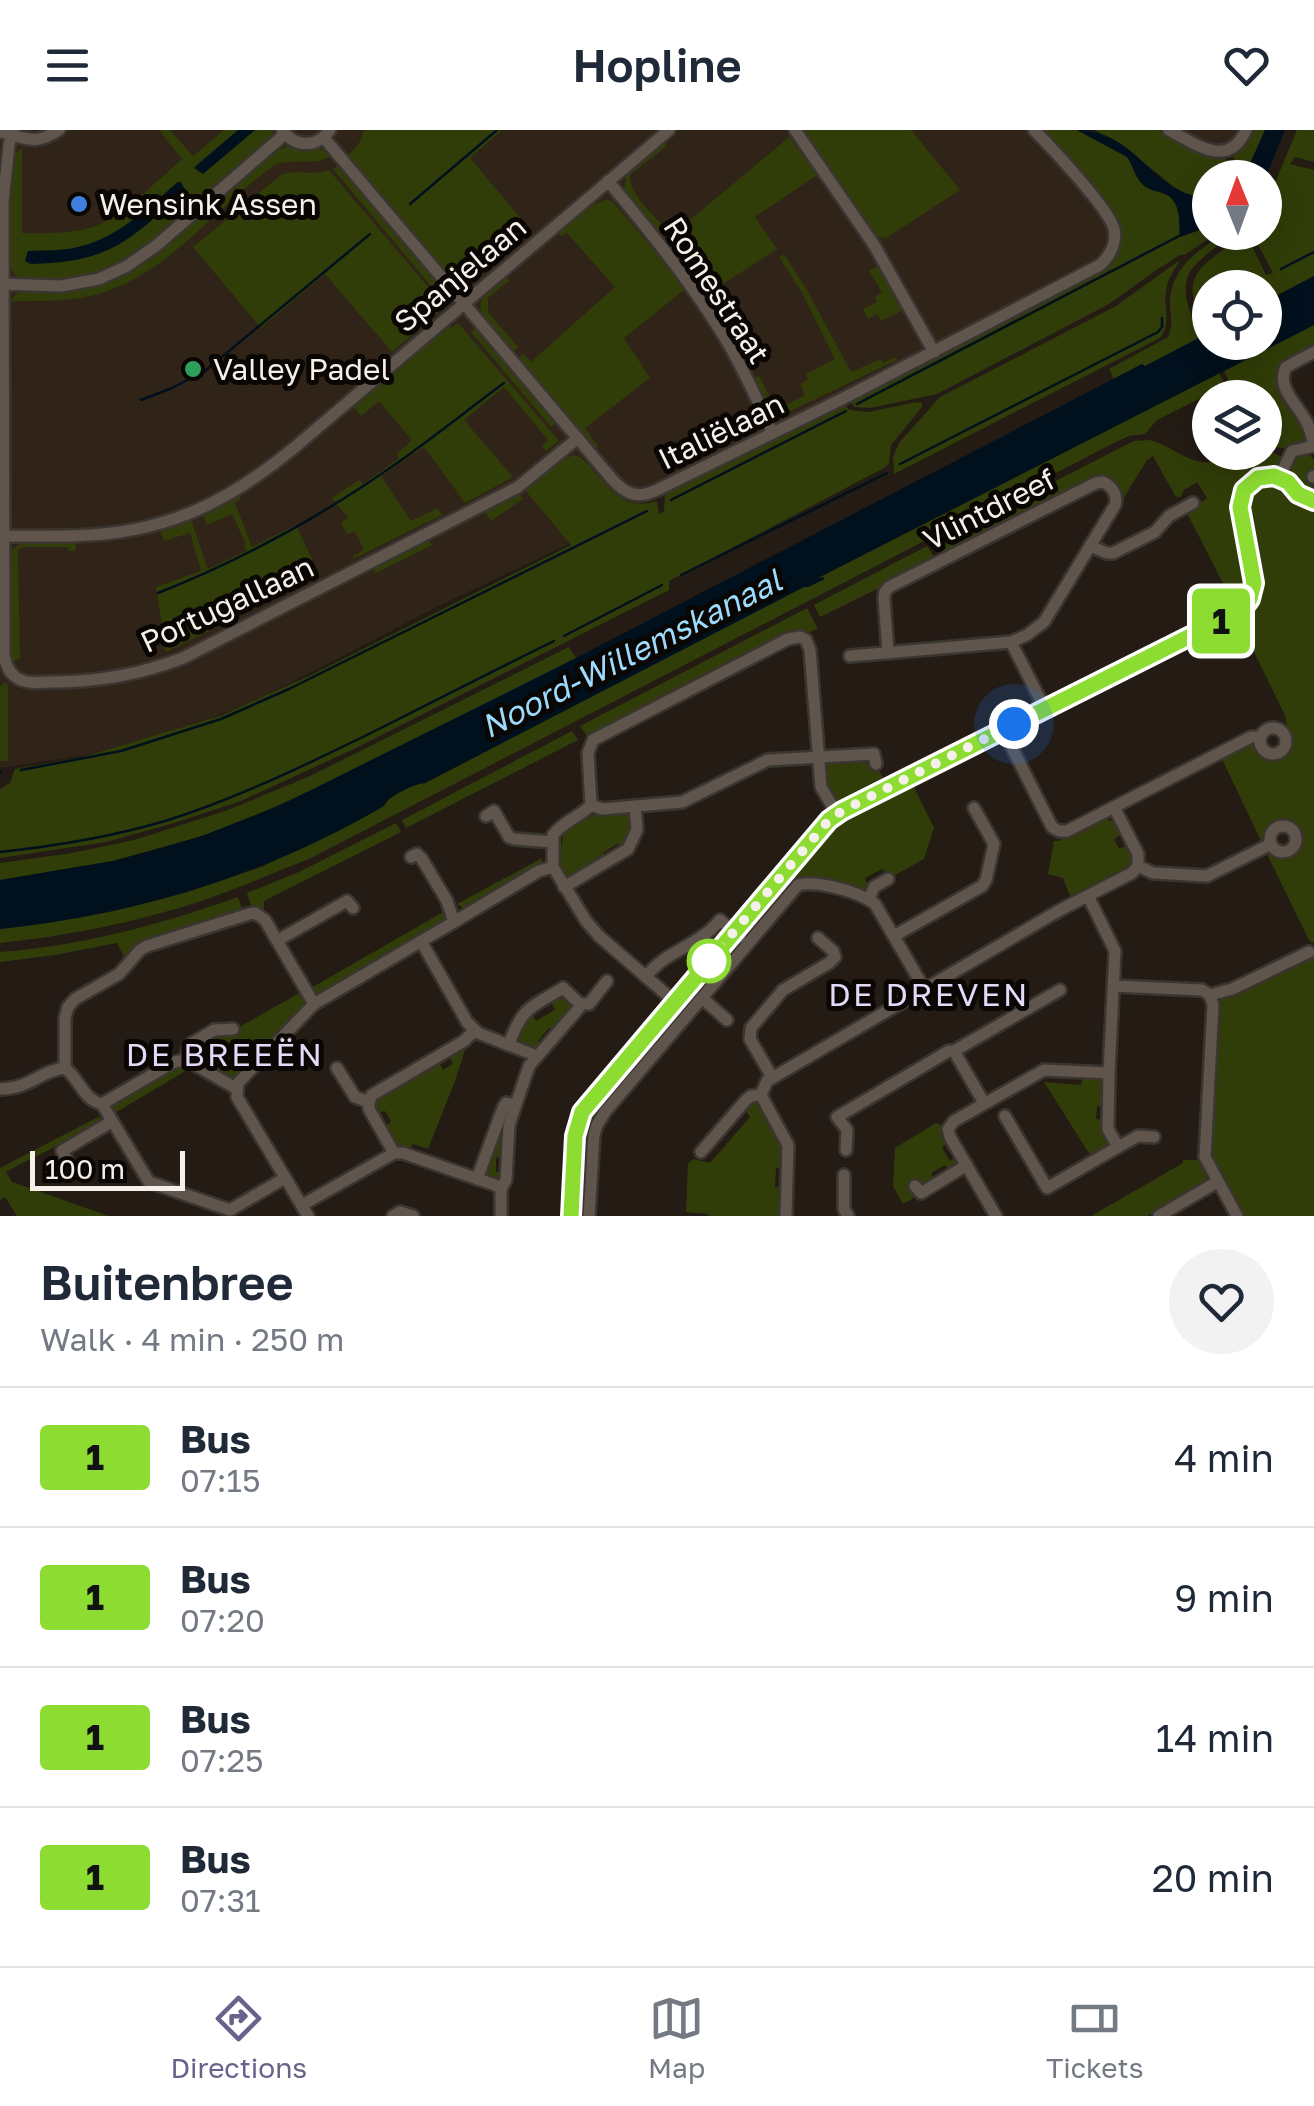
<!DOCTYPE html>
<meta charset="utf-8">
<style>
body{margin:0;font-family:"Golos Text",sans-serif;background:#f2f2f3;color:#1f2937;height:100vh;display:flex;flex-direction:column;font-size:38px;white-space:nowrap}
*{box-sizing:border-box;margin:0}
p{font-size:32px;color:#747a83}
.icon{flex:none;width:55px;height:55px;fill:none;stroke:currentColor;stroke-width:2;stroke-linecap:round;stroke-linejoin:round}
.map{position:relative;height:1086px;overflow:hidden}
.details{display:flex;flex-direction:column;background:#fff;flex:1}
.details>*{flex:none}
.badge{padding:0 20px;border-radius:8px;font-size:35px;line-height:65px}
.needle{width:65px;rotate:359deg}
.controls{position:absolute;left:1192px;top:30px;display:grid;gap:20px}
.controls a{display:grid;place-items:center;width:90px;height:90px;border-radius:50%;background:#fff;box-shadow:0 5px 25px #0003;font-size:50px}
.scale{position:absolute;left:30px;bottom:25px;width:155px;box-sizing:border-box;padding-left:10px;border:5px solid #f6f0eb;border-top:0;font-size:28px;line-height:35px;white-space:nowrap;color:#f6f0eb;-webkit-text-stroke:8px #0a0604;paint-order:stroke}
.you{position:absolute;width:50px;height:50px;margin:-25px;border:8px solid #fff;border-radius:50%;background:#1a73e8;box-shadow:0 0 0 15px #1a73e833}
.map>.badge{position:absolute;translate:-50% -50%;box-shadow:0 0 0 5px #fff}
.round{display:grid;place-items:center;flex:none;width:105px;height:105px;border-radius:52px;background:#f2f2f3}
.head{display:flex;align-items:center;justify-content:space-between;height:170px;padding:0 40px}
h1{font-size:48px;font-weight:600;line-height:75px}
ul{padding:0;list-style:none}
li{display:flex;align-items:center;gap:30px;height:140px;padding:0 40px;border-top:2px solid #e0e1e3}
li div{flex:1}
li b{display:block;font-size:38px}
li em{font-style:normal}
li .badge{min-width:110px;font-weight:700;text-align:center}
header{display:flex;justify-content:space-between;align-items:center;height:130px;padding:0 40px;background:#fff;font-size:45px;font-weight:600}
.tab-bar{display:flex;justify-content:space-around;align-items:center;height:140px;border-top:2px solid #e0e1e3;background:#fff;font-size:28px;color:#747a83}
.tab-bar a{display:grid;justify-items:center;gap:5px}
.tab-bar .on{color:#6a628b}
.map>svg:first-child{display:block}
.built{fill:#302317}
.green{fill:#313d08;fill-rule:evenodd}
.water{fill:#00101c}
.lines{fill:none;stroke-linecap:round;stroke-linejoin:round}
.stream{stroke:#00101c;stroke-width:2.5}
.minor-casing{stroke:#3b3531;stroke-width:16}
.tertiary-casing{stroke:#3b3531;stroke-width:19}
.minor{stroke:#5f554c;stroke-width:11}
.tertiary{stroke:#5f554c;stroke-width:14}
.line-casing{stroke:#fff;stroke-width:22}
.line{stroke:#8cdc32;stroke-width:15}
.walk{stroke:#f6f0eb;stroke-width:10;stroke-dasharray:0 18}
.shop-dot{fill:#3f7fe0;stroke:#0a0604;stroke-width:4}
.leisure-dot{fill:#2e9e5b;stroke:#0a0604;stroke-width:4}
.stop-dot{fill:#fff;stroke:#8cdc32;stroke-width:5}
.labels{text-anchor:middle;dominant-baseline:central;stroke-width:10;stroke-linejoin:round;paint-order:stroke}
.poi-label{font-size:30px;fill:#f6f0eb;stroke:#0a0604;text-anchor:start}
.street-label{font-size:30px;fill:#f6f0eb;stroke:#0a0604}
.water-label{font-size:32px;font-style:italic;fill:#9ddbfe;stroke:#0a0604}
.neighbourhood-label{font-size:32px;letter-spacing:2.5px;fill:#e4d9f6;stroke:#0a0604}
</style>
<header><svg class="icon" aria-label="menu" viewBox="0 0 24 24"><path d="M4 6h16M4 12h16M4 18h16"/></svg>Hopline<svg class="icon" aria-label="heart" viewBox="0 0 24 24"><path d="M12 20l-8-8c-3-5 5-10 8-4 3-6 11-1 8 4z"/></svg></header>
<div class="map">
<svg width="1314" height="1086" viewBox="0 0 1314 1086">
<rect width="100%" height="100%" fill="#231b14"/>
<g class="built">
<path d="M0 0H1034L1114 96 1107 128 657 360 621 389 439 476 265 566 207 590 144 609 86 625 0 638Z"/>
<path d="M1169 0H1246L1226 21Z"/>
</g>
<g class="green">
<path d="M159 0H170L193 26 224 0H238L195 36 203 44 255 0H274L269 11 130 128 96 143 74 148 21 150C15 145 14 145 11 138 6 122 9 48 13 30 16 22 16 23 22 17V103C41 104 75 103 93 97 123 86 158 50 182 29ZM178 52 185 60 148 94 117 116 25 124C51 121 79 120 103 110 131 97 154 72 178 52Z"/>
<path d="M364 0H502L470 28 533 103 470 155H463L454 148 450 150 347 27 359 13Z"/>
<path d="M803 0H911L960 60 886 108 875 106Z"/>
<path d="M1040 0H1077L1127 27C1132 34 1133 42 1138 49 1145 60 1155 59 1165 64 1182 71 1179 94 1180 107L1210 96V102L1217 103 1186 124 1180 125 1155 141 1109 174 937 264 870 278 855 277 848 271 1098 142 1119 99 1117 92Z"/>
<path d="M1095 0H1159L1207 25 1224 28 1232 36 1247 43 1244 47 1210 48V68C1178 67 1171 53 1148 36 1131 23 1113 11 1095 0Z"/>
<path d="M1252 0H1265L1249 38 1235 30 1232 24 1246 13Z"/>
<path d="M1297 0H1314V32L1295 27 1290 34 1314 40V146L1265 172V158H1210V202L1206 205C1178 145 1195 140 1243 106L1248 108 1266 145 1273 143 1252 103 1265 102V77Z"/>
<path d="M789 7 817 45 755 87 777 119 712 161 718 171 711 174 665 111Z"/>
<path d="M664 11 667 16 630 45C630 66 652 83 665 98L659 103 624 60 627 42Z"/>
<path d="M287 16C300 17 323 16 332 25 315 37 296 28 276 34 216 76 169 145 95 165 67 172 38 171 10 171L17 163 25 160 103 152 230 58 273 23Z"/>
<path d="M340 34 443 156 436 162 333 39Z"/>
<path d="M329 40 445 177 392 222 325 144 261 198 193 117 281 45C297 39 313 46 329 40Z"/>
<path d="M607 69 613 72 664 132 684 160 624 208 650 248 585 298 598 316 594 320 520 230V227L523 223 531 232 615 157 567 103 562 106 558 103 591 74 593 75Z"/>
<path d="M1227 103H1236C1186 138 1171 146 1201 207L1145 237 1142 234 1114 249 1109 239 1168 207C1173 195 1171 188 1170 175 1169 140 1198 118 1227 103Z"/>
<path d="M784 124 807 160 851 242 881 229 883 233 895 227 897 230 780 286 766 276 754 248 759 246 777 280 805 265 800 254 808 250 806 244 835 229 801 161 779 127Z"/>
<path d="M1180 130C1175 139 1168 148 1166 160 1163 178 1172 192 1160 208L894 344 893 327 899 313 940 267 1116 176Z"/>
<path d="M877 136 903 180 881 191 877 184 868 189 863 179 877 172 875 167 882 162 869 141Z"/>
<path d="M505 147 510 150 488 168V182L518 217 515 220 511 219C501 208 476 187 481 171 484 161 497 154 505 147Z"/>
<path d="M722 177 750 224 742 227 716 182Z"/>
<path d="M458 193 559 311 546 321 542 316 548 310 504 257 464 290 513 347 465 373 424 317 381 346 411 391 438 378 442 385 353 429V426L364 420 355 401 347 404 341 392 348 388 332 368 359 350 363 354 399 328 397 324 412 310 379 271 361 286 353 276 448 195 451 198Z"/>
<path d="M1314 195V217C1305 222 1292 226 1284 233 1262 250 1301 287 1306 307 1295 322 1281 320 1265 313V268L1237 267 1224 241Z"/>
<path d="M478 197 558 292 551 297 471 202Z"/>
<path d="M1219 243 1227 259 1207 269 1205 266 1157 290 1145 304 1129 306 1112 314 311 728C275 742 240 758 204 770 138 792 68 806 0 813V799L33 795 110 782 185 763 264 736 416 654 425 653 804 456 808 457 824 449H816Z"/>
<path d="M917 272 922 273V277L891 315 889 334 884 338 669 451V460L354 619 241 671 171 694 106 712 0 728V659L10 653 15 639 82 627 220 586 311 545 571 415 525 360 526 356 561 329 563 330 573 325 580 327C607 349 615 383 657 371L659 384 664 382 665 362 844 273 849 280 868 282Z"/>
<path d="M1150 310C1169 315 1183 329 1202 332 1217 334 1227 327 1241 324 1248 322 1257 323 1265 322V319L1280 326 1281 329 1276 336C1269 338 1260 338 1253 341 1200 368 1270 440 1234 475L1187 383 1207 368 1197 352 1184 360 1181 367H1176L1153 326 1147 330 1123 369C1118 356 1113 347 1098 348L945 425 938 411 1120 318 1134 311Z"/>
<path d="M1308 323 1314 330V340L1307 344 1308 351H1313L1314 362C1305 359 1291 350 1288 341L1294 327Z"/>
<path d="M1273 352C1288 359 1299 371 1314 379V813L1310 812 1267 724 1273 721 1286 726C1314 713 1294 681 1270 701L1268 713 1263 715 1222 629 1253 613C1264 628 1278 636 1290 616L1285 585 1238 490C1291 455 1226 397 1256 356Z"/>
<path d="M516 363H518L523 369 491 391 484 381Z"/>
<path d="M240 366 241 368 235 373 252 417 296 395 320 446 166 522 156 457 201 441 190 403 164 411 160 400 191 390 208 439 246 421 244 416 246 414 232 384 207 395 203 385Z"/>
<path d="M429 410 432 415 374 444 375 437Z"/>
<path d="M23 412 71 411 76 415 75 421H69L68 417H22L18 420 20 528 11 533 9 520V427L12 420Z"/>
<path d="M927 416 936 430 820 487 814 475Z"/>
<path d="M807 478 818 499 807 503 797 501 589 609 580 596Z"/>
<path d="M569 517 576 528 347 644 248 689 202 706 113 731 0 750V733L72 723 134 710 228 680 310 646Z"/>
<path d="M6 551 8 557V631H0V557Z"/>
<path d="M572 601 578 610 406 698 402 690Z"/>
<path d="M861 631C874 636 880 639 885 652L844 673 833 670 825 658V637L831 632Z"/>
<path d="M913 655 934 698 924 729 895 745 889 746 882 739 865 748 869 757 865 761 819 748 803 749 750 804 744 800 832 696 841 689Z"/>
<path d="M622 682 631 685 634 695 622 719 617 714 603 723 607 729 567 749 558 736 564 700 597 683Z"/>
<path d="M1104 689 1113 691 1121 705 1114 709 1119 719 1126 716 1131 726V733L1127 737 1070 766 1063 748 1048 744 1054 711H1058Z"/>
<path d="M396 693 401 702 264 771V779L252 780 247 763 299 742Z"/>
<path d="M542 728V734L464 779 457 774Z"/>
<path d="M238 767 243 781 137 817 125 829 117 813 55 825 0 832V822C81 816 162 794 238 767Z"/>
<path d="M445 781 446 790 319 865 311 858Z"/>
<path d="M733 814 738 818 590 999 588 1009 585 1075H577L581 1001 589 983Z"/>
<path d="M1314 818V1086H1243L1211 1027 1219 867Z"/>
<path d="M301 862 306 876 252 930 247 926 237 938 241 943 232 949 191 926 194 918 236 899Z"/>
<path d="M561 867H567L574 875 553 901 549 898 538 911 542 915 535 918 518 910 524 892 532 884 536 891 555 880 551 872Z"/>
<path d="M466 917 455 951 428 1019 413 1014 409 1021 396 1015 385 996 391 992 385 981 378 983 374 975 376 969 439 933 443 940 453 934 450 927Z"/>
<path d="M178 936H181L187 940 115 983 111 975Z"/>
<path d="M1083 945 1096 946 1104 953V977L1097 976 1096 989 1104 990 1110 1013 1108 1019 1092 1028 1044 952 1081 955Z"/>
<path d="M752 971 757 973 782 1015 784 1038H776L775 1057 783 1058 782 1086H708V1084L686 1082 688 1034 693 1029 710 1033 750 987 745 979Z"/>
<path d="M100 986 99 994C68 1012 38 1024 6 1042L12 1052 109 1086H17L5 1067 0 1070V1038Z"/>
<path d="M936 993 943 996 945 1007 943 1008 946 1014 942 1018 950 1031 957 1027 958 1036 949 1041 945 1035 931 1043 935 1050 925 1055H920L917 1066 903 1074 893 1056 895 1018Z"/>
<path d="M498 1000 504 1001 503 1027 496 1028V1042L501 1043 500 1049 486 1048 485 1043Z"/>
<path d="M1183 1030H1201L1207 1041 1206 1052 1147 1086H1091L1183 1033Z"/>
</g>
<g class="water">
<path d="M238 0H255L203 44 194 38Z"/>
<path d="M1077 0C1138 0 1153 67 1210 68V96L1180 107C1179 95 1182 71 1165 64 1156 60 1152 62 1143 55 1135 47 1134 36 1127 27Z"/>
<path d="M1265 0H1285L1265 49 1244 47Z"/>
<path d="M178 52H181L185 60C129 111 111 132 31 134L25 131 28 121C41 120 55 121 68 119 114 112 144 81 178 52Z"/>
<path d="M1314 146V195L816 449 823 447 825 449 808 457H804L425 653C412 655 390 664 384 676 266 745 135 785 0 799V750L113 731 161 718 202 706 283 674 576 528 1142 234 1145 236 1210 202V212H1265V172Z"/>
</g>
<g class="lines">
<g class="stream">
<path d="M410 74 497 0"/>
<path d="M1281 139 1314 122"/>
<path d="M1245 158 1258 151"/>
<path d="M141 270 172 258 205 241 370 104"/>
<path d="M857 274 1179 106"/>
<path d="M900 334 1158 202 1162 197V188"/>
<path d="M671 370 846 281"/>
<path d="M681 445 887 343"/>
<path d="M158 463C244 429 324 385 400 331 435 306 469 279 504 253"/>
<path d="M564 506 662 455"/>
<path d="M21 640 121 621 221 589 289 559 647 381"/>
<path d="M0 642H1"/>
<path d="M0 722C56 716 111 707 165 691 241 667 312 632 383 597 440 568 497 539 554 511"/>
</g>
<g class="minor-casing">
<g id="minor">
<path d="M13 0 9 15 3 72 4 525C6 536 10 546 21 550 30 554 42 552 52 552 98 552 139 545 183 528L518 357 578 308"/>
<path d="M282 0C296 18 316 18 330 0"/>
<path d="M795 0 874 115 934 222"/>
<path d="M1169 0C1196 14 1228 40 1246 0"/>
<path d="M0 2C26 7 33 17 59 0"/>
<path d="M324 8 612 349C626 365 638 369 657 360L844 268 1100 135C1110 126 1117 113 1114 99 1110 80 1051 17 1034 0"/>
<path d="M608 51C648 99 687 147 720 200 741 232 756 269 773 303"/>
<path d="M0 154 61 156 99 149 127 136 157 115 285 4"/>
<path d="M1314 222 1286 237C1276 257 1296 273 1306 291 1310 298 1312 307 1314 316"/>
<path d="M1279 347 1292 321 1314 316"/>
<path d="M1313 347 1314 346"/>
<path d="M4 406C33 406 62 407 90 405 173 400 232 369 295 317L669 0"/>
<path d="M1090 416 1107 423H1113L1155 402 1169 386 1193 373"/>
<path d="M1011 512 1045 579"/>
<path d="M850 526 1011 512 1027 505 1044 492 1115 375C1118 365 1112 356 1103 352L1096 353 889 457 885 462 884 468 888 523"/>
<circle cx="1273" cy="611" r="13"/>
<path d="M591 675 602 679 682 672 768 630 874 624 876 634"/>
<path d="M1114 677 1251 607H1260"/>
<path d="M486 686 494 681 509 707 514 709 553 712"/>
<circle cx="1283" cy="709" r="13"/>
<path d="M1138 736 1153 743 1207 746 1271 714"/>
<path d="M564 757 628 719 637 700 635 676"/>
<path d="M869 769 874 757 888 749"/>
<path d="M454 792 539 741 553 737"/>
<path d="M894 806 982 756 986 750 994 714 974 678"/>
<path d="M278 810 347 771 353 778"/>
<path d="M421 811 467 892 478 903 537 926"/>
<path d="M646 847C664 821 698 817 720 790L740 807"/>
<path d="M1114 856 1202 860 1210 865 1232 859 1309 822"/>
<path d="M1210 865 1213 875 1205 1027 1237 1086"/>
<path d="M702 868 727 890"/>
<path d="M675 872 599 806 586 791 553 737V705C563 691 580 687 591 675L588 623 593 610 788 509 800 507 806 510 810 520 821 657 837 684"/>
<path d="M580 874H589L607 851"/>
<path d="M954 921 1060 860"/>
<path d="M185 930 189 915 214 900 233 899"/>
<path d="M65 938V888L68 877 75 869 119 844 140 820 147 816 249 784 255 783 265 790 314 874"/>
<path d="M337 938 355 967 369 972"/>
<path d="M772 947 750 909 751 898 783 860 829 833 835 827 833 821 818 808"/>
<path d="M0 959C32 958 39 941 65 938 80 949 82 969 102 974"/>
<path d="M369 972 372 965 464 911 474 901"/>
<path d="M369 972V979L394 1023"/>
<path d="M102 974 149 1052 230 1080 285 1048"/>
<path d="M102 974 174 932 185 930 194 934 237 959"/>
<path d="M1005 986 1047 1058 1118 1017 1108 999 1109 943"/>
<path d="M1118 1017 1138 1006 1154 1007"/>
<path d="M846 1020 847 1000 837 987 949 921H954L984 973"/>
<path d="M701 1022 746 970 751 966 761 965"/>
<path d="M67 1030 62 1021 111 992"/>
<path d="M844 1045V1079L848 1086"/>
<path d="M477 1049 503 978 506 973 515 975"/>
<path d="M915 1056 921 1063 967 1035"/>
<path d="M302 1075 394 1023H403L495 1055 501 1059"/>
<path d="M308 1086 237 967 238 953 314 874 454 792 447 771 422 729 417 724 411 727"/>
<path d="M393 1086 400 1082 413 1086"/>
<path d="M501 1086V1059L506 1050 509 995 529 936 579 878 580 874 563 858C530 878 523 876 509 914"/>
<path d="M589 1086 594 1005 597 995 605 982 798 755C817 750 860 762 875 774L924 858"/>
<path d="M786 1086 788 1015 761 965 767 951 1060 780 1132 743 1138 736V724L1114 677 1067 701H1059L1052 697 1003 600"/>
<path d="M996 1086 950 1007 948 999 954 991 1044 940 1109 943 1115 821 1088 766"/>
<path d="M1159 1086 1217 1052"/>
</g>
</g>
<g class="tertiary-casing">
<path id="tertiary" d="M571 1086 575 1006 582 982 829 690 842 681 1242 479C1266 454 1246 408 1240 377 1242 357 1258 340 1280 347 1289 351 1292 359 1299 364 1302 366 1311 370 1314 371"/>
</g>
<use href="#minor" class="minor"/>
<use href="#tertiary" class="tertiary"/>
</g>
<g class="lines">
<g class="line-casing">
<path id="line" d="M571 1086 575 1006 582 982 829 690 842 681 1242 480 1250 469 1254 453 1240 377 1244 360 1258 348 1274 346 1288 352 1298 364 1314 371"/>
</g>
<use href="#line" class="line"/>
<path class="walk" d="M709 831 829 690 842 681 1014 594"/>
</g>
<circle class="shop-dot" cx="79" cy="74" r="10"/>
<circle class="leisure-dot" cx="193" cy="239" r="10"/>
<circle class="stop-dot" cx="709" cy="831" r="20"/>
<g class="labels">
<g class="poi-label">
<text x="99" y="74">Wensink Assen</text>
<text x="213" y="239">Valley Padel</text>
</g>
<g class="street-label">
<text transform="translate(460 144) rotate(-40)">Spanjelaan</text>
<text transform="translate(717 160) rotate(57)">Romestraat</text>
<text transform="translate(721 301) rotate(-26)">Italiëlaan</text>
<text transform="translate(989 379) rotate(-27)">Vlintdreef</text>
<text transform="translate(227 474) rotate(-25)">Portugallaan</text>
</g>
<g class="water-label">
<text transform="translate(631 523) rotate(-27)">Noord-Willemskanaal</text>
</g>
<g class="neighbourhood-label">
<text x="929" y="864">DE DREVEN</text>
<text x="225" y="924">DE BREEËN</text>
</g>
</g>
</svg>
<div class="controls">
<a><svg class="needle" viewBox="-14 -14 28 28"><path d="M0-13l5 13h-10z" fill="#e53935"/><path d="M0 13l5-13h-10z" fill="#747a83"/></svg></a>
<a><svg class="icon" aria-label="locate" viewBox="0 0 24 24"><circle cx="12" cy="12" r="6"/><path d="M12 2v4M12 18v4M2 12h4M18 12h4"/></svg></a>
<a><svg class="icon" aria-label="layers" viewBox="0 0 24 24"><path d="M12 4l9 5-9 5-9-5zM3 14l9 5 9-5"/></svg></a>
</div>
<div class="scale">100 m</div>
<div class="you" style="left:1014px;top:594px"></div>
<b class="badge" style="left:1221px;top:491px;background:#8cdc32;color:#111">1</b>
</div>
<section class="details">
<div class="head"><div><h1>Buitenbree</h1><p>Walk · 4 min · 250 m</p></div><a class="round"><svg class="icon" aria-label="heart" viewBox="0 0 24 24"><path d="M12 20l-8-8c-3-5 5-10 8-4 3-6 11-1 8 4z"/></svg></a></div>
<ul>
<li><span class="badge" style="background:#8cdc32;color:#111">1</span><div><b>Bus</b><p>07:15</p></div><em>4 min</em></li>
<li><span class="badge" style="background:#8cdc32;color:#111">1</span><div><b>Bus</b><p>07:20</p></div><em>9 min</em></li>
<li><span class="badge" style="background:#8cdc32;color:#111">1</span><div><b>Bus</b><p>07:25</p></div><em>14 min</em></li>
<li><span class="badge" style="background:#8cdc32;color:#111">1</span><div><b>Bus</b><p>07:31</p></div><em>20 min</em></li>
</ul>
</section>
<nav class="tab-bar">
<a class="on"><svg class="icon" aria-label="directions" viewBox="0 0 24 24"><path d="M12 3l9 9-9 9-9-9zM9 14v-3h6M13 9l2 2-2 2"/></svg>Directions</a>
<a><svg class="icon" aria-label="map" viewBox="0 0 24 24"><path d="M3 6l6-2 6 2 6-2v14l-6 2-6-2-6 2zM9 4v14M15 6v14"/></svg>Map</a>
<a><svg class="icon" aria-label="tickets" viewBox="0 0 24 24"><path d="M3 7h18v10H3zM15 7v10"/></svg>Tickets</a>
</nav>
